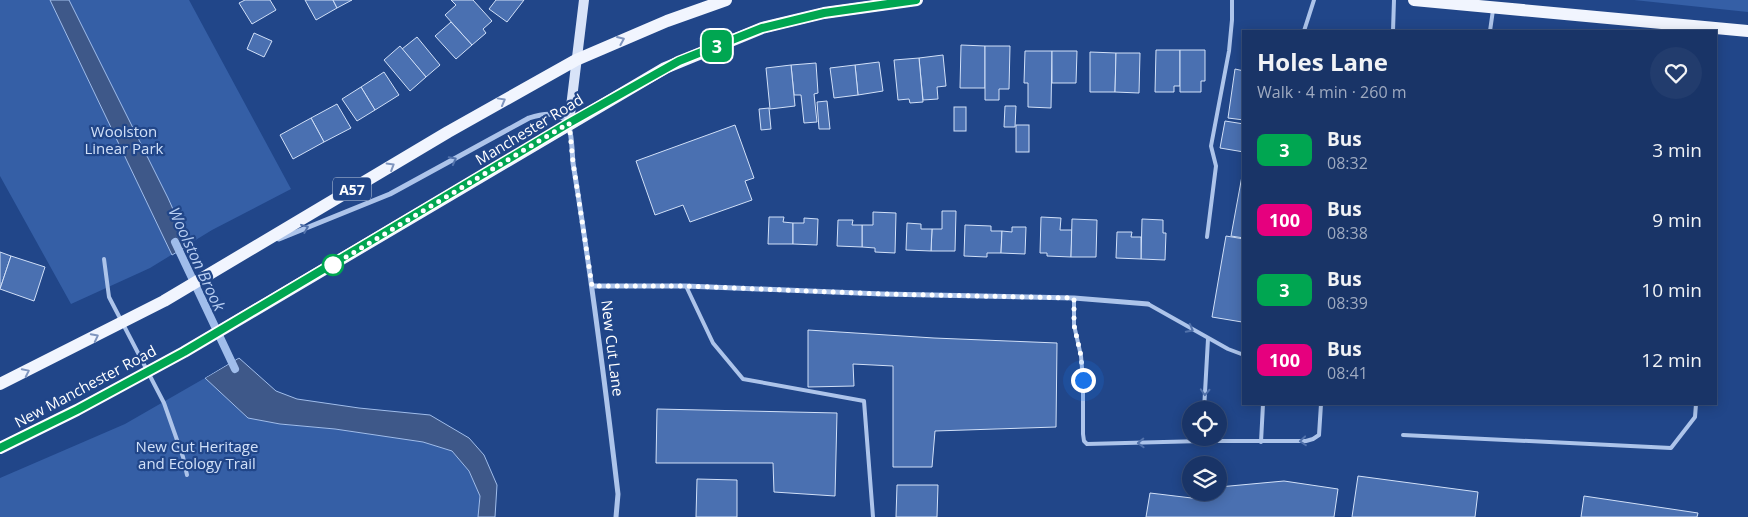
<!DOCTYPE html>
<meta charset="utf-8">
<style>
body{margin:0;font-family:"Open Sans",sans-serif;background:#223c6d;color:#f1f3f6;height:100vh;display:flex;flex-direction:column;font-size:19px;white-space:nowrap}
*{box-sizing:border-box;margin:0}
p{font-size:16px;color:#9faac0}
.icon{flex:none;width:28px;height:28px;fill:none;stroke:currentColor;stroke-width:2;stroke-linecap:round;stroke-linejoin:round}
.map{position:relative;flex:1;overflow:hidden}
.panel{position:absolute;left:1242px;top:30px;width:475px;height:375px;display:flex;flex-direction:column;background:#193467;border-radius:0px;box-shadow:0 2px 12px #0003,0 0 0 1px #374f7b}
.panel>*{flex:none}
.badge{padding:0 10px;border-radius:8px;font-size:18px;line-height:32px}
.controls{position:absolute;left:1182px;top:401px;display:grid;gap:10px}
.controls a{display:grid;place-items:center;width:45px;height:45px;border-radius:50%;background:#193467;box-shadow:0 2px 12px #0003,0 0 0 1px #374f7b;font-size:25px}
.you{position:absolute;width:25px;height:25px;margin:-12px;border:4px solid #fff;border-radius:50%;background:#1a73e8;box-shadow:0 0 0 8px #1a73e833}
.map>.badge{position:absolute;translate:-50% -50%;box-shadow:0 0 0 2px #fff}
.round{display:grid;place-items:center;flex:none;width:52px;height:52px;border-radius:26px;background:#223c6d}
.head{display:flex;align-items:center;justify-content:space-between;height:85px;padding:0 15px}
h1{font-size:24px;font-weight:700;line-height:38px}
ul{padding:0;list-style:none}
li{display:flex;align-items:center;gap:15px;height:70px;padding:0 15px}
li div{flex:1}
li b{display:block;font-size:19px}
li em{font-style:normal}
li .badge{min-width:55px;font-weight:700;text-align:center}
.map>svg:first-child{display:block}
.green{fill:#355fa6}
.water{fill:#3e5889;stroke:#a0bdeb}
.pier{fill:#214689}
.lines{fill:none;stroke-linecap:round;stroke-linejoin:round}
.stream{stroke:#a0bdeb;stroke-width:8}
.building{fill:#4a70b1;stroke:#d1e0f8}
.lane{stroke:#adc4ea;stroke-width:4}
.street{stroke:#adc4ea;stroke-width:5}
.secondary{stroke:#d8e3f8;stroke-width:10}
.primary{stroke:#f1f5fe;stroke-width:12}
.oneway{stroke:#7f95be}
.oneway2{stroke:#5272ab}
.line-casing{stroke:#fff;stroke-width:11}
.line{stroke:#00a651;stroke-width:8}
.walk{stroke:#fff;stroke-width:5;stroke-dasharray:0 9}
.stop-dot{fill:#fff;stroke:#00a651;stroke-width:2.5}
.labels{text-anchor:middle;dominant-baseline:central;stroke-width:4.5;stroke-linejoin:round;paint-order:stroke}
.shield{fill:#214689;stroke:#bcc8dc;stroke-width:1}
.shield-label{font-size:14px;font-weight:bold;fill:#fff}
.street-label{font-size:15px;fill:#fff;stroke:#214689}
.park-label{font-size:15px;fill:#d1e0f8;stroke:#214689}
.water-label{font-size:16px;font-style:italic;fill:#b8cef2;stroke:#214689}
</style>
<div class="map">
<svg width="1748" height="517" viewBox="0 0 1748 517">
<rect width="100%" height="100%" fill="#214689"/>
<g class="green">
<path d="M0 0H189L291 189 212 230 150 268 71 304 0 176Z"/>
<path d="M1634 0H1748V12Z"/>
<path d="M205 378 248 418 280 424 335 429 423 442 452 451 469 471 480 496 478 517H0V478L125 424Z"/>
</g>
<g class="water">
<path d="M50 0H69L168 198 189 245 172 255Z"/>
<path d="M239 358 276 391 297 399 359 408 430 415 469 438 484 455 497 485 495 517H478L480 496 469 471 452 451 423 442 335 429 280 424 248 418 205 378Z"/>
</g>
<path class="pier" d="M237 355 241 356 203 379V376Z"/>
<g class="lines">
<path class="stream" d="M175 242 235 369"/>
</g>
<g class="building">
<path d="M245 0H270L276 10 252 24 239 3Z"/>
<path d="M305 0H333L337 8 316 20Z"/>
<path d="M333 0H352L337 8Z"/>
<path d="M451 0H473L492 21 483 29 486 33 472 45 445 15 456 5Z"/>
<path d="M496 0H524L507 22 489 9Z"/>
<path d="M451 22 472 45 456 59 435 36Z"/>
<path d="M254 33 272 41 264 57 247 49Z"/>
<path d="M417 37 440 65 426 77 402 49Z"/>
<path d="M961 45 985 46V88H960Z"/>
<path d="M400 46 426 77 410 91 384 60Z"/>
<path d="M985 46H1010L1009 89H999V100H985Z"/>
<path d="M1156 50H1180V86H1174V92H1155Z"/>
<path d="M1180 50H1205V81H1201V92H1180Z"/>
<path d="M1025 51H1052L1051 108 1028 107V83H1024Z"/>
<path d="M1052 51H1077L1076 83H1052Z"/>
<path d="M1090 52 1116 53 1115 92H1090Z"/>
<path d="M1116 53H1140L1139 93 1115 92Z"/>
<path d="M943 55 946 86 937 87 938 99 923 100 919 58Z"/>
<path d="M919 58 923 102 910 103 909 99 898 100 894 60Z"/>
<path d="M879 62 883 91 858 95 855 65Z"/>
<path d="M816 63 818 93 814 94 817 122 804 123 801 95H794L791 65Z"/>
<path d="M791 65 795 106 770 109 766 68Z"/>
<path d="M855 65 858 95 834 98 830 68Z"/>
<path d="M1235 69 1244 71V120L1228 118Z"/>
<path d="M384 72 399 95 375 110 361 87Z"/>
<path d="M361 87 375 110 357 121 342 99Z"/>
<path d="M827 101 830 129H819L817 102Z"/>
<path d="M337 104 351 128 324 142 311 118Z"/>
<path d="M1005 106H1016L1015 127H1004Z"/>
<rect x="954" y="107" width="12" height="24"/>
<path d="M769 108 771 129 761 130 759 109Z"/>
<path d="M311 118 324 142 293 159 280 135Z"/>
<path d="M1225 121 1244 124V152L1220 148Z"/>
<path d="M735 125 754 178 745 181 752 200 690 222 683 205 655 215 636 161Z"/>
<rect x="1016" y="125" width="13" height="27"/>
<path d="M1244 165V238L1231 236Z"/>
<path d="M942 211H956L955 251H931L932 229H942Z"/>
<path d="M873 212 896 213 895 253 875 252V248L862 247V225H873Z"/>
<path d="M769 217H784L783 222 793 223V244H768Z"/>
<path d="M1041 217 1061 218 1060 230H1072L1071 257 1047 256V253H1040Z"/>
<path d="M804 218 818 219 817 245 793 244V223H804Z"/>
<path d="M1072 219 1097 220 1096 257H1071Z"/>
<path d="M1142 219 1163 220V233H1166L1165 260 1141 259Z"/>
<path d="M838 220H853L852 225H862V247L837 246Z"/>
<path d="M907 223 921 224V229H932L931 251 906 250Z"/>
<path d="M965 225 991 226V231H1002L1001 253H987V257L964 256Z"/>
<path d="M1012 227H1026L1025 254 1001 253 1002 231 1012 232Z"/>
<path d="M1117 232H1132L1131 237H1141V259L1116 258Z"/>
<path d="M1226 236 1244 239V313L1242 322 1212 317Z"/>
<path d="M0 252 11 256 0 289Z"/>
<path d="M11 256 45 267 34 301 0 289Z"/>
<path d="M808 330 934 338 1057 343 1056 427 935 431 932 467H893V366L853 364 854 386 808 387Z"/>
<path d="M657 409 837 413 835 496 774 492 773 463H656Z"/>
<path d="M1358 476 1478 492 1475 517H1352Z"/>
<path d="M697 479 737 480V517H696Z"/>
<path d="M1284 481 1338 489 1334 517H1146L1150 493 1200 499 1202 492H1219V487Z"/>
<path d="M897 485H938L937 517H896Z"/>
<path d="M1584 496 1698 513 1697 517H1581Z"/>
</g>
<g class="lines">
<g class="lane">
<path d="M1304 31 1314 0"/>
<path d="M1393 31 1394 0"/>
<path d="M1490 31 1493 10"/>
<path d="M1207 237 1216 166 1211 146 1229 51 1232 20V0"/>
<path d="M104 259 109 297 164 403 183 457 187 475"/>
<path d="M686 286 713 343 743 379 864 401 873 517"/>
<path d="M1074 298V325L1081 356 1083 380V434L1084 441 1087 444 1202 441H1306L1313 439 1319 435 1321 404"/>
<path d="M1148 304 1228 349 1244 355"/>
<path d="M1204 410 1208 339"/>
<path d="M1403 435 1671 448 1695 417 1696 404"/>
<path d="M1261 442 1263 404"/>
</g>
<g class="street">
<path d="M279 239 390 194 529 118C541 114 558 110 567 122 572 128 572 153 573 163 591 273 605 383 618 494L616 517"/>
<path d="M592 286H686L882 294 1074 298 1148 304"/>
</g>
<path class="secondary" d="M569 123 584 0"/>
<g class="primary">
<path d="M1414 0 1748 31"/>
<path d="M0 384 164 301 448 132 576 60 667 21 726 0"/>
<path d="M0 448 77 410 184 352 665 68 762 28 824 13 917 0"/>
</g>
</g>
<defs><path id="oneway-chevron" d="M-2-3.5L2.5 0L-2 3.5" fill="none" stroke-width="1.6" stroke-linecap="round" stroke-linejoin="round" transform="scale(1.25)"/></defs>
<g class="oneway">
<use href="#oneway-chevron" transform="translate(621 40) rotate(-23)"/>
<use href="#oneway-chevron" transform="translate(502 101) rotate(-29)"/>
<use href="#oneway-chevron" transform="translate(391 166) rotate(-31)"/>
<use href="#oneway-chevron" transform="translate(95 337) rotate(-27)"/>
<use href="#oneway-chevron" transform="translate(26 372) rotate(-26)"/>
</g>
<g class="oneway2">
<use href="#oneway-chevron" transform="translate(453 160) rotate(-28)"/>
<use href="#oneway-chevron" transform="translate(305 228) rotate(-22)"/>
<use href="#oneway-chevron" transform="translate(1190 329) rotate(28)"/>
<use href="#oneway-chevron" transform="translate(1205 392) rotate(93)"/>
<use href="#oneway-chevron" transform="translate(1303 441) rotate(175)"/>
<use href="#oneway-chevron" transform="translate(1141 443) rotate(178)"/>
</g>
<g class="lines">
<g class="line-casing">
<path id="line" d="M0 448 77 410 184 352 569 123 679 61 762 28 824 13 916 0"/>
</g>
<use href="#line" class="line"/>
<path class="walk" d="M333 265 328 268 569 123 573 162 592 286H686L882 294 1074 298V325L1081 356 1083 380"/>
</g>
<circle class="stop-dot" cx="333" cy="265" r="10"/>
<g class="labels">
<rect class="shield" x="333" y="177.5" width="38" height="23" rx="4"/>
<g class="shield-label">
<text x="352" y="189">A57</text>
</g>
<g class="street-label">
<text transform="translate(529 129) rotate(-31)">Manchester Road</text>
<text transform="translate(613 348) rotate(83)">New Cut Lane</text>
<text transform="translate(85 386) rotate(-28)">New Manchester Road</text>
</g>
<g class="park-label">
<text x="124" y="131">Woolston<tspan x="124" dy="17">Linear Park</tspan></text>
<text x="197" y="446">New Cut Heritage<tspan x="197" dy="17">and Ecology Trail</tspan></text>
</g>
<g class="water-label">
<text transform="translate(197 259) rotate(65)">Woolston Brook</text>
</g>
</g>
</svg>
<div class="controls">
<a><svg class="icon" aria-label="locate" viewBox="0 0 24 24"><circle cx="12" cy="12" r="6"/><path d="M12 2v4M12 18v4M2 12h4M18 12h4"/></svg></a>
<a><svg class="icon" aria-label="layers" viewBox="0 0 24 24"><path d="M12 4l9 5-9 5-9-5zM3 14l9 5 9-5"/></svg></a>
</div>
<div class="you" style="left:1083px;top:380px"></div>
<b class="badge" style="left:717px;top:46px;background:#00a651;color:#fff">3</b>
<section class="panel">
<div class="head"><div><h1>Holes Lane</h1><p>Walk · 4 min · 260 m</p></div><a class="round"><svg class="icon" aria-label="heart" viewBox="0 0 24 24"><path d="M12 20l-8-8c-3-5 5-10 8-4 3-6 11-1 8 4z"/></svg></a></div>
<ul>
<li><span class="badge" style="background:#00a651;color:#fff">3</span><div><b>Bus</b><p>08:32</p></div><em>3 min</em></li>
<li><span class="badge" style="background:#e6007e;color:#fff">100</span><div><b>Bus</b><p>08:38</p></div><em>9 min</em></li>
<li><span class="badge" style="background:#00a651;color:#fff">3</span><div><b>Bus</b><p>08:39</p></div><em>10 min</em></li>
<li><span class="badge" style="background:#e6007e;color:#fff">100</span><div><b>Bus</b><p>08:41</p></div><em>12 min</em></li>
</ul>
</section>
</div>
